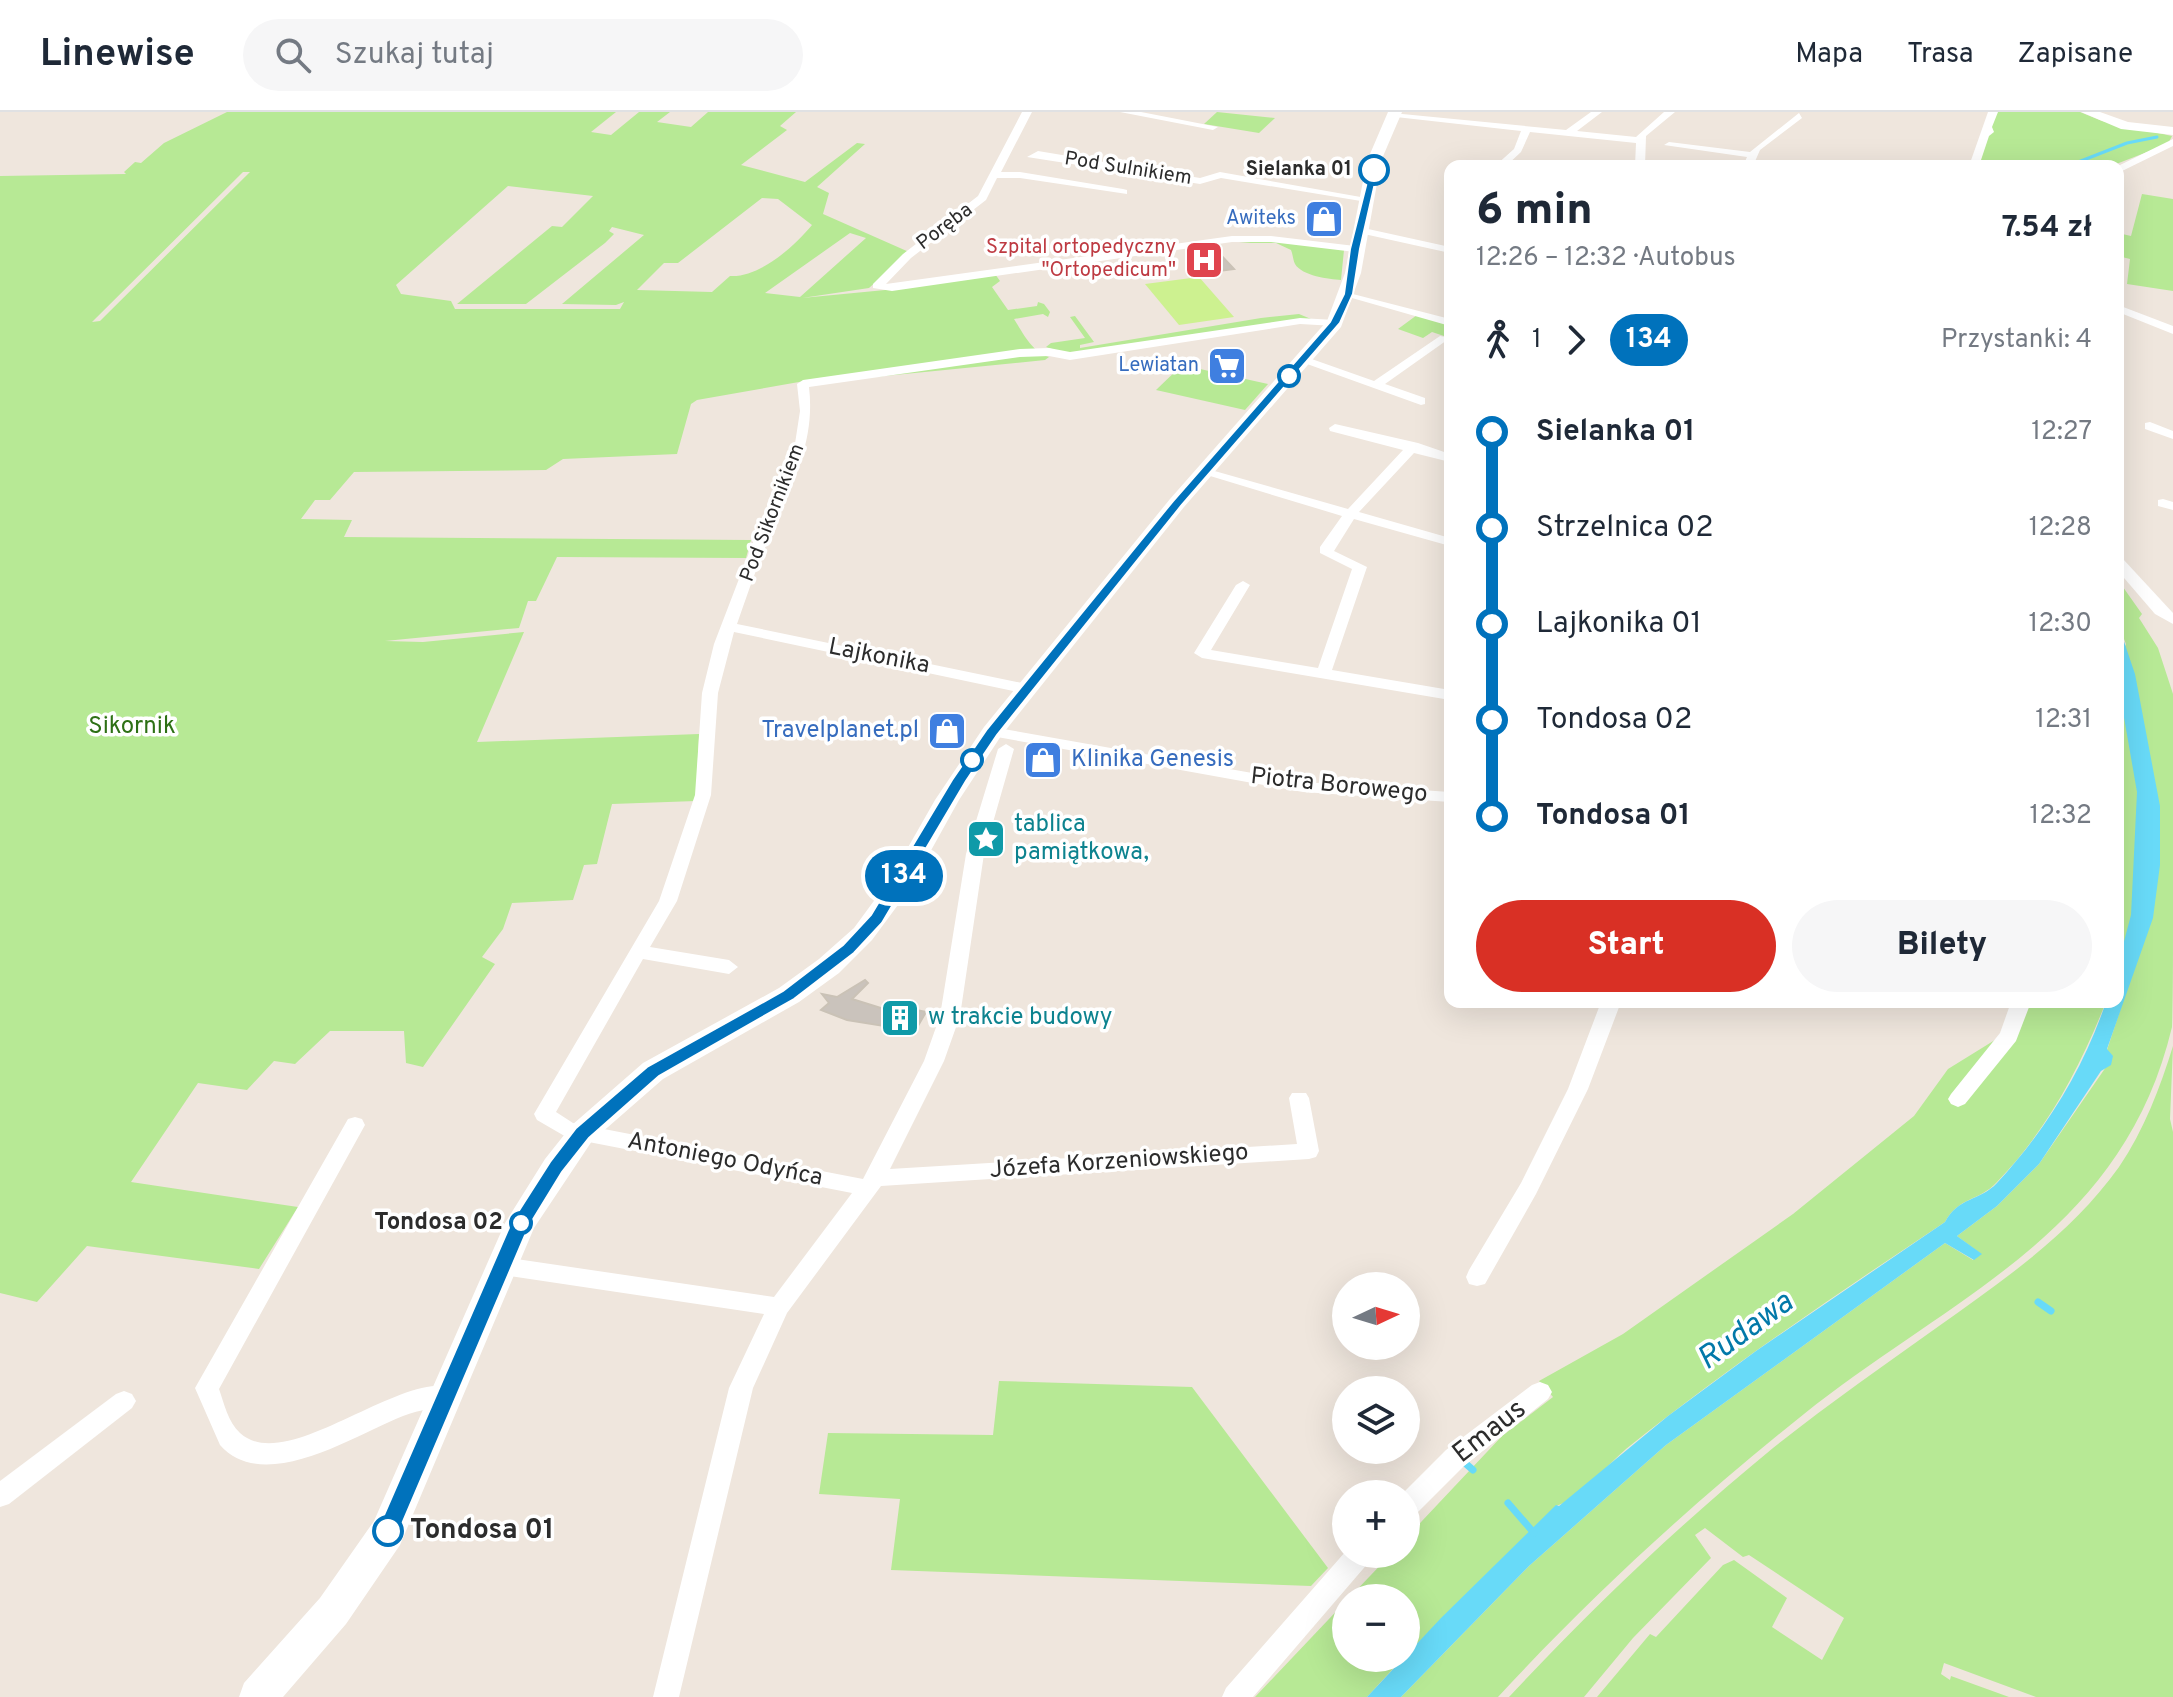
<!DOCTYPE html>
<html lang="pl">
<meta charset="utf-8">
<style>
body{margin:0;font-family:Overpass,sans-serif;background:#f6f6f7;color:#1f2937;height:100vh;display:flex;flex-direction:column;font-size:30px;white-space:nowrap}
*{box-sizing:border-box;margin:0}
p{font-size:26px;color:#747a83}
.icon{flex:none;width:44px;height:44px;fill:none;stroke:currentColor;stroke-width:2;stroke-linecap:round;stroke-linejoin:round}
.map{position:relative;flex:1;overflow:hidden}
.drawer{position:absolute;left:1444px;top:48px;width:680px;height:848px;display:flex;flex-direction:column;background:#fff;border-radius:16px;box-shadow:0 8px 32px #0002}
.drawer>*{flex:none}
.badge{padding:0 16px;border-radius:26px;font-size:28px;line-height:52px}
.needle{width:52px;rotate:86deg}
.tools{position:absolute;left:1332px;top:1160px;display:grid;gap:16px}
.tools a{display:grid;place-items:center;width:88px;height:88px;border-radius:50%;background:#fff;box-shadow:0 8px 32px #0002;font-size:40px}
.map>.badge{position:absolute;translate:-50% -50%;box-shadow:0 0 0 4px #fff}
.legs{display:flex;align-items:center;gap:12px;height:88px;padding:0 32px;font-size:26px}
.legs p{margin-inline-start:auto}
.overview{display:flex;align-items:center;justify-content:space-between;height:136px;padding:0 32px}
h1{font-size:44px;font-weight:800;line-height:60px}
.primary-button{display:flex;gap:16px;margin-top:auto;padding:16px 32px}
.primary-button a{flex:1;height:92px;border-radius:48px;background:#d93025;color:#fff;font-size:32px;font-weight:800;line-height:92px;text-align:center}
.primary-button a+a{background:#f6f6f7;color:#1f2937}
ul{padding:0 32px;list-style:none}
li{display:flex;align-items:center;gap:28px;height:96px;font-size:30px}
li i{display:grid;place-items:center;width:12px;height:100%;margin:0 10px;background:currentColor}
li i::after{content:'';width:20px;height:20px;margin:-10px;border:6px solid;border-radius:50%;background:#fff}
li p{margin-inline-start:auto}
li:first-child i{background:linear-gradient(#0000 50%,currentColor 0)}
li:last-child i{background:linear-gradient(currentColor 50%,#0000 0)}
header{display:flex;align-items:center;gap:48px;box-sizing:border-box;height:112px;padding:0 40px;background:#fff;border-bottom:2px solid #e0e1e3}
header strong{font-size:38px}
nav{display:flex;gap:44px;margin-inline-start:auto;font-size:28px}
.search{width:560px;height:72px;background:#f6f6f7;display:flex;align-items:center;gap:20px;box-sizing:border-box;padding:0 28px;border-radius:44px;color:#747a83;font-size:30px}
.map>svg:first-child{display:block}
.green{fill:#b7e995;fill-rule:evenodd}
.pitch{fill:#cdf190}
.water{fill:#68daf8}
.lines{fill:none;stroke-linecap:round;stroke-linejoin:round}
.stream-far1{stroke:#68daf8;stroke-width:3}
.stream{stroke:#68daf8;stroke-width:7}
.building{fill:#cac3bc;stroke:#cac2b6;stroke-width:2}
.street{fill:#fff;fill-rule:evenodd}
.secondary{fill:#fff;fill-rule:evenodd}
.line-1{fill:#0072bc;stroke:#fff;stroke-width:2}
.stop-1-dot{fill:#fff;stroke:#0072bc;stroke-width:4}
.labels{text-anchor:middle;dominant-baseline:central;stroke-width:7;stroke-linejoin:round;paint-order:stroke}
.far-street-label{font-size:20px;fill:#2c2c2c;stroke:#fff}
.far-stop-label{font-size:20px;font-weight:bold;fill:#2c2c2c;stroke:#fff;text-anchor:end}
.far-shop-label{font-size:20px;fill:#366cbe;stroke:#fff;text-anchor:end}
.far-health-label{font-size:20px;fill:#be3a42;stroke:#fff;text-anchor:end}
.street-label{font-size:24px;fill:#2c2c2c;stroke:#fff}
.park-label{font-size:24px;fill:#2d7015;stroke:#fff}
.shop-label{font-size:24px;fill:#366cbe;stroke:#fff;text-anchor:end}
.culture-label{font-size:24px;fill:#0d838f;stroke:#fff;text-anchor:start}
.stop-label{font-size:24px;font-weight:bold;fill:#2c2c2c;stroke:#fff;text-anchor:end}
.near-street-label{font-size:28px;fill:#2c2c2c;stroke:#fff}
.near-stop-label{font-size:28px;font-weight:bold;fill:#2c2c2c;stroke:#fff;text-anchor:start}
.near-water-label{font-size:32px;font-style:italic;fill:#0279a9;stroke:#fff}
</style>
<header>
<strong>Linewise</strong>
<div class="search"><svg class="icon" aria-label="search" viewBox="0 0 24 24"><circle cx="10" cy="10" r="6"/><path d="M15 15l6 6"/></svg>Szukaj tutaj</div>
<nav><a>Mapa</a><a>Trasa</a><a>Zapisane</a></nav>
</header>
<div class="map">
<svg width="2173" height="1585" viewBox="0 0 2173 1585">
<rect width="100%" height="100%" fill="#efe6dd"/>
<g class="green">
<path d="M227 0H616L591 20 611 23 639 0H670L657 10 691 15 708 0H796L780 14 787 18 741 53 805 70 857 31 865 32 817 75 829 81 823 102 909 140 869 176 802 186 885 178 995 162 1000 169 992 175 1008 198 1037 194 1038 190 1044 192 1050 200 1048 205 1043 202 1014 207C1023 221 1032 240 1049 245L1045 248 824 270 816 267 697 288 691 292 677 342 563 347 546 358 354 360 330 388H315L301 407 352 408 344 425 751 428 746 446 557 445 536 489H528L519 516 385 529 423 530 524 520 477 630 699 622 696 689 612 692 597 752 584 753 573 788 512 791 503 817 482 845 495 852 423 955 406 951 404 919H330L295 952 274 949 247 978 198 971 131 1070 298 1095 259 1157 87 1134 37 1190 0 1181V64L126 62 124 60 135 50 141 51 164 31ZM243 60H250L100 209 92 210ZM508 74 593 84 562 115 552 114 457 192H526L605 131 614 122 609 119 612 115 644 123 562 192 616 193 624 190 620 197H455L451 189 401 182 396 173ZM762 86 778 87 812 113C794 135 759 166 730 164L712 180 637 178 664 151H678ZM850 121 866 126 800 185 765 181Z"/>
<path d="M1217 0 1275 6 1259 21 1204 12Z"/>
<path d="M1994 0H2080L2102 9 2172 24 2168 32 2111 54H1977Z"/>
<path d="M2142 82 2173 87V179L2127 172 2130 147 2118 144V121L2131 124Z"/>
<path d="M1276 128 1344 138 1341 168C1329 167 1302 164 1295 152 1293 148 1293 143 1291 138L1276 131H1239Z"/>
<path d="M1299 202 1311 207 1070 243 1046 235 1051 231 1085 226 1070 205 1075 204 1094 230 1080 233V236L1261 206Z"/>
<path d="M1417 203 1450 213V226L1432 220 1423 226 1398 217Z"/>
<path d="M1182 253 1268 272 1245 298 1156 278Z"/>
<path d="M2118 468 2142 502 2139 506 2158 536 2173 582C2173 661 2173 739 2173 817 2173 848 2173 885 2172 915 2123 1121 1953 1183 1804 1302 1695 1389 1593 1482 1498 1585H1401L1529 1454 1666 1333 1945 1131 1973 1148 1981 1142 1957 1124 1997 1094 2039 1052 2106 955 2107 938 2138 844 2120 847 2118 852V553L2126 532 2118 512Z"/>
<path d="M2018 890H2106C2079 957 2048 1017 1997 1070 1980 1089 1958 1085 1945 1110 1837 1182 1728 1255 1626 1337 1610 1351 1574 1390 1556 1394L1406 1543V1486H1349L1391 1442H1406V1426L1502 1324 1553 1285 1539 1269 1623 1222 1793 1102 1914 1004 1948 957 2003 923Z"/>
<path d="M2173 934 2170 1007 2173 1020V1585H2036L1944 1551 1941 1562 1950 1568 1951 1564 2009 1585H1597L1650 1522 1656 1525 1723 1453 1734 1448 1787 1486 1772 1515 1822 1548 1844 1506 1749 1443 1743 1445 1705 1416 1695 1423 1711 1446 1633 1526 1584 1585H1509C1592 1496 1679 1413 1773 1336 1827 1293 1883 1254 1939 1214 2005 1167 2071 1122 2119 1055 2144 1018 2160 976 2173 934Z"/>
<path d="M999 1269 1192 1275 1328 1456 1311 1474 891 1458 900 1387 819 1382 828 1321 993 1323Z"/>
<path d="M1346 1489V1546H1403L1367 1585H1255Z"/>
</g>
<path class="pitch" d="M1199 165 1234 205 1179 213 1145 172Z"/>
<path class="water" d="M2118 512 2135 562 2160 694V753L2153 806 2107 937 2113 944 2111 953 2101 959 2039 1052 1997 1094 1957 1124 1982 1142 1974 1148 1945 1131 1666 1333 1529 1454 1401 1585H1367L1441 1506 1556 1393 1559 1394 1668 1304 1756 1239 1945 1110C1958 1085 1980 1089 1997 1071 2046 1018 2083 958 2106 890H2118V852L2131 803 2137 680 2118 571Z"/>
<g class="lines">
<path class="stream-far1" d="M2068 54 2127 31 2157 25"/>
<g class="stream">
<path d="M2038 1190 2051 1199"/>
<path d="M1465 1351 1473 1358"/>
<path d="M1508 1391 1534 1421"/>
</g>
</g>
<g class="building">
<path d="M1214 136 1218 140 1234 157 1211 160 1191 139Z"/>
<path d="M865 868 868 871 852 887 884 897 887 892 926 900 915 919 847 908 821 898 829 891 822 882 837 885Z"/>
</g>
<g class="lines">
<g class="street">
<path d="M1022 0H1032L1001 60H1020L1123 77 1127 78V82L1020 66H997L986 88 911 146 886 172 1232 124H1271L1355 134 1360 137 1355 140 1271 130H1232L892 179 873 176V172L903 142 978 84Z"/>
<path d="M1120 0H1141L1218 15 1213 18Z"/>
<path d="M1591 0H1602L1577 19 1636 25 1664 0H1675L1646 24 1645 54H1635L1636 31 1530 20 1521 40 1506 54H1495L1514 37 1521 19 1387 4 1392 1 1566 18Z"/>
<path d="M1988 0H1998L1992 15 1994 20 1989 24 1979 54H1969Z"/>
<path d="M1799 1 1802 6 1760 38 1753 54H1743L1747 45 1664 33 1669 30 1750 40Z"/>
<path d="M2173 27V34L2118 61V54Z"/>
<path d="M1038 39 1200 66 1220 60 1372 87 1367 90 1221 66 1200 72 1027 45Z"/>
<path d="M1359 115 1450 135V141L1355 120V116Z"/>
<path d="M1345 180 1450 207V214L1345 184Z"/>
<path d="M2118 193 2173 214V222L2118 200Z"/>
<path d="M1300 206 1335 208 1341 211 1335 214 1300 212 1070 248 1049 244 1020 245 809 275C816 333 789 377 768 429 756 456 747 484 737 512L1027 572 1035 577 1027 582 734 520 718 581 711 683 677 789 650 835 729 848 738 855 729 862 643 847 556 1000 573 1011 863 1067 924 949 940 904 966 742 998 637 1006 632 1014 637 984 742 960 904 944 949 890 1057 1297 1032 1289 986 1292 981H1306L1309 986 1319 1039 1316 1045 1309 1047 881 1074 787 1201 753 1276 679 1585H653L729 1276 764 1202 503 1163 495 1160 492 1154 495 1148 503 1145 774 1185 852 1081 568 1026 537 1008 534 1002 659 789 695 683 702 581 714 532 752 433 794 338 800 299 797 272 803 268 1020 237 1049 236 1070 240Z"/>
<path d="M1440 224 1450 226 1385 272 1425 286V292L1421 293 1296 248 1306 245 1374 269Z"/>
<path d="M2150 310 2173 319V327L2145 317V311Z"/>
<path d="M1335 312 1418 331 1450 342V350L1414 341 1359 400 1450 426V434L1354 407 1334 439 1367 455 1332 558 1450 578V588L1202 546 1194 541 1236 473 1243 469 1250 473 1211 538 1318 556 1352 457 1320 441V435L1342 404 1197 360 1204 356 1348 397 1403 338 1330 319 1329 316Z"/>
<path d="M2163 387 2173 390V398L2158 394V388Z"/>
<path d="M2118 446 2123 447 2173 501V512L2155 502 2118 459Z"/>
<path d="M992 615 1303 670 1450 680V690L1303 680 986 623 984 620 986 617Z"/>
<path d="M1601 890H1621L1588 977 1536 1082 1485 1172 1477 1174 1469 1172 1466 1165 1469 1158 1521 1071 1568 977Z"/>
<path d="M2011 890H2031L2016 929 1965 992 1958 995 1951 992 1948 987 1951 982 2000 921Z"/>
<path d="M355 1005 362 1007 365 1013 219 1277C224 1291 228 1310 240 1321 287 1364 402 1256 456 1276L460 1283 456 1290C439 1297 420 1297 403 1304 355 1323 264 1383 220 1333L195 1276 348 1007Z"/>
<path d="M1540 1270 1548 1273 1552 1280 1548 1287 1464 1354 1415 1403 1406 1406V1382H1402L1446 1338 1532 1273Z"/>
<path d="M124 1279 132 1282 136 1289 132 1296 9 1392 0 1395V1369L116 1282Z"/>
<path d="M1346 1439V1442H1373L1369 1450 1253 1585H1222L1226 1576Z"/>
</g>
<g class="secondary">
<path d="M1388 0H1402L1381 49 1361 161 1341 215 1184 395 1001 624 959 688 909 778 872 828 839 861 799 890 663 967 592 1029 534 1116 400 1433 346 1512 283 1585H239L244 1571 320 1486 374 1409 505 1111 545 1047 572 1013 643 951 779 876 819 847 854 816 890 767 935 688 984 615 1170 387 1327 209 1345 161 1367 49Z"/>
<path d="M2081 0H2100L2128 10 2173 15V23L2121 17Z"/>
</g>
</g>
<path class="line-1" d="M1374 55 1378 58 1360 137 1353 182 1340 211 1181 394 997 623 966 669 882 811 854 841 794 887 659 964 589 1026 562 1060 529 1114 396 1426 388 1429 381 1426 377 1419 511 1111 550 1050 576 1016 647 955 783 879 843 833 871 803 952 668 987 617 1173 389 1330 210 1344 182 1350 137 1370 58Z"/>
<defs>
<g id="shop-square" transform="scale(2)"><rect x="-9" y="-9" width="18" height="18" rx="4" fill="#3f7fe0" stroke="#fff"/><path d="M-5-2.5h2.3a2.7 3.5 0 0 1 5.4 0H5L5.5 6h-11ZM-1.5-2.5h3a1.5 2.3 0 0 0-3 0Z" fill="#fff"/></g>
<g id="hospital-square" transform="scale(2)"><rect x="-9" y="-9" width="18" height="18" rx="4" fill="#e0444e" stroke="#fff"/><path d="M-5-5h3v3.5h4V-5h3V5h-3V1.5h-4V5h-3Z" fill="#fff"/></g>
<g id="supermarket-square" transform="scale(2)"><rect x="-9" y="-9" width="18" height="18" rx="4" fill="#3f7fe0" stroke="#fff"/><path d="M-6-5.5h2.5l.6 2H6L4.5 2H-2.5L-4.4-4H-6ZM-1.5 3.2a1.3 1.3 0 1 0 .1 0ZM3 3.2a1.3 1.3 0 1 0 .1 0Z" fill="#fff"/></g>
<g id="sight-square" transform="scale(2)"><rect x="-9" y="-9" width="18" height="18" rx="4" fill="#0f9aa8" stroke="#fff"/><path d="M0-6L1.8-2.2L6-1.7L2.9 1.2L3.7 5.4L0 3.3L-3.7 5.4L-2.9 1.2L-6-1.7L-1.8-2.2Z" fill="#fff"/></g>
<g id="building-square" transform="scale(2)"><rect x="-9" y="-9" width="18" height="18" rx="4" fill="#0f9aa8" stroke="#fff"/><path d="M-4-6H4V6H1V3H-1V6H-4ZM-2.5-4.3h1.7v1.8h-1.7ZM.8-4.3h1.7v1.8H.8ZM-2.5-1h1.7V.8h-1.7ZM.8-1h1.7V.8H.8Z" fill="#fff"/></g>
</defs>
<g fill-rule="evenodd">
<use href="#shop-square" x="1324" y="107"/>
<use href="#hospital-square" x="1204" y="148"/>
<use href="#supermarket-square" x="1227" y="254"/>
<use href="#shop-square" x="947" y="619"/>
<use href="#shop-square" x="1043" y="648"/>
<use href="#sight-square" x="986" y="727"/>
<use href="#building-square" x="900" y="906"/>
</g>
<g class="stop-1-dot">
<circle cx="1374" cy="58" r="14"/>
<circle cx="1289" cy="264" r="10"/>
<circle cx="972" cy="648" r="10"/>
<circle cx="521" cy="1111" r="10"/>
<circle cx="388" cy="1419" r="14"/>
</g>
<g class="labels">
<g class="far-street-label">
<text transform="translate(1128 57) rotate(9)">Pod Sulnikiem</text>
<text transform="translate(945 115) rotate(-37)">Poręba</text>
<text transform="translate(773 401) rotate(-69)">Pod Sikornikiem</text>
</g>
<g class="far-stop-label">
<text x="1352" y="58">Sielanka 01</text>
</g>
<g class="far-shop-label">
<text x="1296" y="107">Awiteks</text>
<text x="1199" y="254">Lewiatan</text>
</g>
<g class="far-health-label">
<text x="1176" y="136">Szpital ortopedyczny<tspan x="1176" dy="23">"Ortopedicum"</tspan></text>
</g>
<g class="street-label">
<text transform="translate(879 545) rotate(11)">Lajkonika</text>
<text transform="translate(1339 674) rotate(6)">Piotra Borowego</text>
<text transform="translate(725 1048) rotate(11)">Antoniego Odyńca</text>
<text transform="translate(1119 1050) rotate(-4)">Józefa Korzeniowskiego</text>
</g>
<g class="park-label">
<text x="132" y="615">Sikornik</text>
</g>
<g class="shop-label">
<text x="919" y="619">Travelplanet.pl</text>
<text x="1071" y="648" text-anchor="start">Klinika Genesis</text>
</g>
<g class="culture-label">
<text x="1014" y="713">tablica<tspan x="1014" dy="28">pamiątkowa,</tspan></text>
<text x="928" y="906">w trakcie budowy</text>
</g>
<g class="stop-label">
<text x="503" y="1111">Tondosa 02</text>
</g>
<g class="near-street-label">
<text transform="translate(1490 1320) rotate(-38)">Emaus</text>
</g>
<g class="near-stop-label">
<text x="410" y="1419">Tondosa 01</text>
</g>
<g class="near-water-label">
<text transform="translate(1746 1220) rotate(-36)">Rudawa</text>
</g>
</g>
</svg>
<div class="tools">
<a><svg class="needle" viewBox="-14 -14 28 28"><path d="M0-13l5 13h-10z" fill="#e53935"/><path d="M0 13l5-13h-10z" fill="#747a83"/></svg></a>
<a><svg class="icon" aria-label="layers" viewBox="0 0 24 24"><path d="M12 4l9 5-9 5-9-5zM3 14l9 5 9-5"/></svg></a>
<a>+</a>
<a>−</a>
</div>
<b class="badge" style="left:904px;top:764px;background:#0072bc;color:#fff">134</b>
<section class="drawer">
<div class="overview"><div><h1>6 min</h1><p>12:26 – 12:32 · Autobus</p></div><b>7.54 zł</b></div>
<div class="legs"><svg class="icon" aria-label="walk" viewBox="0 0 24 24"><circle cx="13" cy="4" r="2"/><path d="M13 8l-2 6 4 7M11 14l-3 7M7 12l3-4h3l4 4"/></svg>1<svg class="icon" aria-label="forward" viewBox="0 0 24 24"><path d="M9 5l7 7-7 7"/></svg><b class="badge" style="background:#0072bc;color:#fff">134</b><p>Przystanki: 4</p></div>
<ul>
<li><i style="color:#0072bc"></i><b>Sielanka 01</b><p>12:27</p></li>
<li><i style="color:#0072bc"></i><span>Strzelnica 02</span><p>12:28</p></li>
<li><i style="color:#0072bc"></i><span>Lajkonika 01</span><p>12:30</p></li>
<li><i style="color:#0072bc"></i><span>Tondosa 02</span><p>12:31</p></li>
<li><i style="color:#0072bc"></i><b>Tondosa 01</b><p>12:32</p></li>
</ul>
<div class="primary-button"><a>Start</a><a>Bilety</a></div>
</section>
</div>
